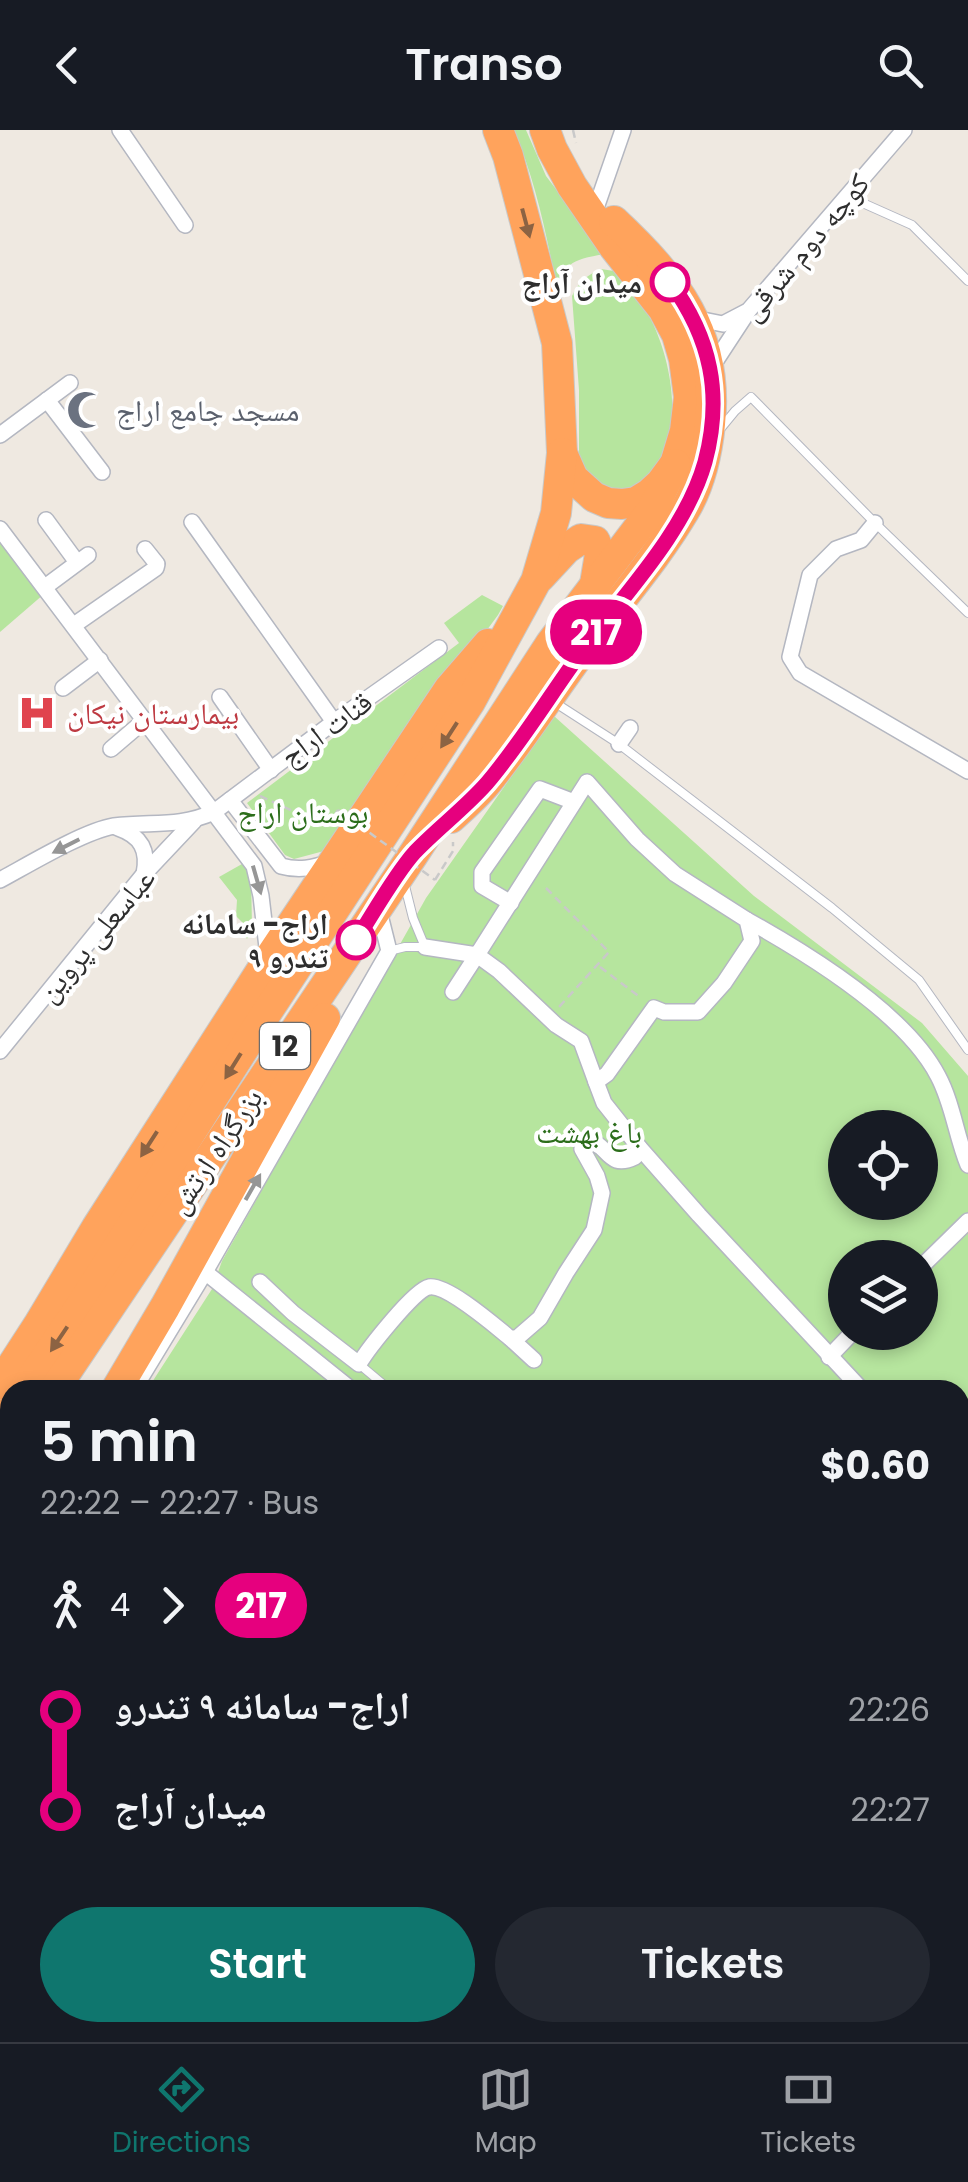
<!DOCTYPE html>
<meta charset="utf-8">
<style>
body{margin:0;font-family:Poppins,"Noto Naskh Arabic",sans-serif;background:#242831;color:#f1f3f6;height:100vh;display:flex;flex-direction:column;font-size:38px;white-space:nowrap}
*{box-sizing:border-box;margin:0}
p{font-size:32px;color:#9ea1a6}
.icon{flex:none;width:55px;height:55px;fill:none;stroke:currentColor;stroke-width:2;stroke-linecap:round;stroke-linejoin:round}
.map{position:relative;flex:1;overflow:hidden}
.side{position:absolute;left:0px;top:1250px;width:970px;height:662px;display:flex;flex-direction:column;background:#171b24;border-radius:30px 30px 0 0;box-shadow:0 5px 15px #0003}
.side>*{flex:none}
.badge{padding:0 20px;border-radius:32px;font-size:35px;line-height:65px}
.controls{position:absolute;left:828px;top:980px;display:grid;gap:20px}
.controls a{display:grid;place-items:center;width:110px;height:110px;border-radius:50%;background:#171b24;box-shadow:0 5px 15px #0003;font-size:50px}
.map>.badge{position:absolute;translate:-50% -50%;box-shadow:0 0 0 5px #fff}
.legs{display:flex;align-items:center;gap:15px;height:110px;padding:0 40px;font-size:32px}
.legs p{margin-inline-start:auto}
.summary{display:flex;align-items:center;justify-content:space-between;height:170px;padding:0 40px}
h1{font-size:55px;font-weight:600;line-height:75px}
.button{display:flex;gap:20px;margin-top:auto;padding:20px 40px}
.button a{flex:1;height:115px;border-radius:60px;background:#0f766e;color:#fff;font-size:40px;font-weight:600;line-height:115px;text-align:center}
.button a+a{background:#242831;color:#f1f3f6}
ul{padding:0 40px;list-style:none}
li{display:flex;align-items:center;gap:35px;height:100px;font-size:38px}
li i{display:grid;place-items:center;width:15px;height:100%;margin:0 12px;background:currentColor}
li i::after{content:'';width:25px;height:25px;margin:-12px;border:8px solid;border-radius:50%;background:#171b24}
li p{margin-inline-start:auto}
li:first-child i{background:linear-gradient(#0000 50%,currentColor 0)}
li:last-child i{background:linear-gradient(currentColor 50%,#0000 0)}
header{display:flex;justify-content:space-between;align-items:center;height:130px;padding:0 40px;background:#171b24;font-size:45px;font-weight:600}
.dock{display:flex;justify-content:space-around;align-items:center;height:140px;border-top:2px solid #363941;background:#171b24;font-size:28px;color:#9ea1a6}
.dock a{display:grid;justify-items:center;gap:5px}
.dock .active{color:#0f766e}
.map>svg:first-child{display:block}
.green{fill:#b6e59e;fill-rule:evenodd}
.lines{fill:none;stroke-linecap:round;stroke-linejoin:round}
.stream{stroke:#75cff0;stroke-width:5}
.river{stroke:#75cff0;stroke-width:28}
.lane-casing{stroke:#b4b7c1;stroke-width:10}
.street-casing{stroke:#b4b7c1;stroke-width:18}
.primary-casing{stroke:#c9c9c9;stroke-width:28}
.highway-casing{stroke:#c9c9c9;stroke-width:32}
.path{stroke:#c9c9c9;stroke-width:2.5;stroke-dasharray:8 5;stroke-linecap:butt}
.lane{stroke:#fff;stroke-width:8}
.street{stroke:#fff;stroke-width:15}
.primary{stroke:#f2d163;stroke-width:25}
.highway{stroke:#ffa35c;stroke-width:30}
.path-bridge{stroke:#c9c9c9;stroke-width:2.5;stroke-dasharray:8 5;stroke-linecap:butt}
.oneway{fill:#8c6343}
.oneway2{fill:#969696}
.line-1-casing{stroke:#fff;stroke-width:22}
.line-1{stroke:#e6007e;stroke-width:15}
.stop-1-dot{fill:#fff;stroke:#e6007e;stroke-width:5}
.labels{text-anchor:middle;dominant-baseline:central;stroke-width:8;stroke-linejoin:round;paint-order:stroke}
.shield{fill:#fff;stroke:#6d6d6d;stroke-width:2.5}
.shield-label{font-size:28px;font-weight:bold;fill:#2e2e2e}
.street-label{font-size:30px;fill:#2e2e2e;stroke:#fff}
.stop-label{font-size:30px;font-weight:bold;fill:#2e2e2e;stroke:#fff;text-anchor:end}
.worship-label{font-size:30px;fill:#5b616d;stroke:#fff;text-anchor:start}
.health-label{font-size:30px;fill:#be3a42;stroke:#fff;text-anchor:start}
.park-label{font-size:30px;fill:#2c6e1b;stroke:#fff}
</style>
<header><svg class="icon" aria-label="back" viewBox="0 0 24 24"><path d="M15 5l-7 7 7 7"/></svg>Transo<svg class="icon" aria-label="search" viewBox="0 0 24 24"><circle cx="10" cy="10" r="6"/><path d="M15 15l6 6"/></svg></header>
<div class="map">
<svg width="968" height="1912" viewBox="0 0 968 1912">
<rect width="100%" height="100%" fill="#efe9e1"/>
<g class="green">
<path d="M514 0H526L546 46 605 124C570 130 561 133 559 170 548 112 537 54 514 0Z"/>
<path d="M601 139 614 141C624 152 636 164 644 177 671 220 689 306 649 347 642 354 631 359 622 364L593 355 579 327V260L572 166C579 152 587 145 601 139Z"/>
<path d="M0 409 44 464 0 502Z"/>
<path d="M482 465 503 476 498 485 324 721 294 729 285 725 247 673 459 513 444 493Z"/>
<path d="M554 586 754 766 922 893 968 946V1831L960 1830V1260H147L212 1159 222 1131 426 768ZM845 998H920V1072H845ZM845 1128H920V1202H845Z"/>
<path d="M242 734 251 745 252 797 247 809 242 800 243 793 236 786 237 770 219 747Z"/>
</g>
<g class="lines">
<path class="stream" d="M636 1908 638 1912"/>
<path class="river" d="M844 1902 902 1912"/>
<g class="lane-casing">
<g id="lane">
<path d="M847 66 912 95 968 151"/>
<path d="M721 298 735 281 751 267 875 393 968 483"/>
<path d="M554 572 619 614 832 778 919 850 968 920"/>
<path d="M389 821 405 817H425L413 788 405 756"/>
<path d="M359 1234 390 1260"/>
</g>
</g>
<g class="street-casing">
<g id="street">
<path d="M120 0 185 95"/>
<path d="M597 75 623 0"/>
<path d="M693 188 723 194 746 182"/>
<path d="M711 238 749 180 904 0"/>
<path d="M47 270 102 342"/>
<path d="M0 305 70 253"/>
<path d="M46 390 76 431"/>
<path d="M192 392 334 592"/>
<path d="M875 393 861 410 836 419 810 445 790 527 800 543 968 641"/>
<path d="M0 399 254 736 261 766 268 826"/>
<path d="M45 457 88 425"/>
<path d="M74 495 156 438 157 434 145 419"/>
<path d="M63 558 100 530"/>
<path d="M220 567 271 640"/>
<path d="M619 614 630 598"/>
<path d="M111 619 145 590"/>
<path d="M230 670 281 736C299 741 313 738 330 732"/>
<path d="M118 698C141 706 149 720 144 744"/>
<path d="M0 750C28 735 84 701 114 696 151 691 178 698 214 682L334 592 439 518"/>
<path d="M511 773 482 756V742L540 659 574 672"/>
<path d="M747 790C808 824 906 884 938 946 953 974 956 1006 968 1035"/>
<path d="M453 862 477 825 499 841 556 895 581 911 596 952"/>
<path d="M0 921 144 744 194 691"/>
<path d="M639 1017 699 1085 862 1260"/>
<path d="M920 1138 968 1091"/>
<path d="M205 1142 352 1260"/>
<path d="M260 1152 293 1183 359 1234C368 1219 414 1160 429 1157 447 1154 495 1196 510 1208H517L540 1188 566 1143 594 1100 602 1063 597 1046 582 1019 589 1009C609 1017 609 1040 635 1027L639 1017 604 973 596 952 607 944 654 878 664 882H698L724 853 752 811 747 790 675 744 637 709 587 652 477 825 425 817"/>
<path d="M510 1208 534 1230"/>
<path d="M829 1227 853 1202"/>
<path d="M137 1254 205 1142 389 821 379 781"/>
<path d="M960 1309 968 1317"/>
<path d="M0 1452 10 1447"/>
<path d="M960 1673 968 1664"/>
<path d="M960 1839 968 1840"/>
<path d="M369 1902 382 1912"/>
<path d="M118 1912 125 1902"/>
<path d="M284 1912 291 1902"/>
<path d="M458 1912 465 1902"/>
</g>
</g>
<g class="primary-casing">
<g id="primary">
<path d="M0 1868 10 1875"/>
<path d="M47 1902 59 1912"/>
<path d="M92 1902 104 1912"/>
</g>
</g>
<g class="highway-casing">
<g id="highway">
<path d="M498 0 508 26 557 213 562 323 573 348 594 367 608 373 622 374 636 372 649 364 661 353 675 334 685 301 689 267 684 229 677 205 663 179 614 117 572 56 552 19 545 0"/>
<path d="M540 447 566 419 581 409 595 411 600 424 595 454"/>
<path d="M451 688C464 676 478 664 489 650 525 605 556 555 591 509 623 466 658 426 685 380 701 353 707 324 710 294 719 203 676 149 614 91"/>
<path d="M0 1254 39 1194 97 1097 268 830 449 559 488 514"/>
<path d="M24 1260 80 1177 267 882 470 572 536 451 556 383 562 323"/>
<path d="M54 1260 413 725 551 513 652 380 675 334"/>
<path d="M116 1260 165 1177 325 888"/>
<path d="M0 1296 10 1281"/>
<path d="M0 1339 10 1325"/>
<path d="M0 1372 10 1357"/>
<path d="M0 1578 10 1583"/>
<path d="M0 1628 10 1635"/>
<path d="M0 1763 10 1756"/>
<path d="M10 1800 7 1811 10 1830"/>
<path d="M690 1902 718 1912"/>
<path d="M926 1902 968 1910"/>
</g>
</g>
<g class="path">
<path d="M573 0 576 13"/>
<path d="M260 666 330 698"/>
<path d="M328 695 338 680"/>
<path d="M435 750 453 721V712"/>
<path d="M546 758 609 822 559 877"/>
<path d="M600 837 641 868"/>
</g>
<use href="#lane" class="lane"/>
<use href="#street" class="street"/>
<use href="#primary" class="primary"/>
<use href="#highway" class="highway"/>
<path class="path-bridge" d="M338 680 435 750"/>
</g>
<defs><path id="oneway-solid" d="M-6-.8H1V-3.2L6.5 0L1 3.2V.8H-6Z" transform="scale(2.5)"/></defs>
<g class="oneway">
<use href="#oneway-solid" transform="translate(526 93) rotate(75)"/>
<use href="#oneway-solid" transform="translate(449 605) rotate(123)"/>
<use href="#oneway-solid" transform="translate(233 936) rotate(122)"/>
<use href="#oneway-solid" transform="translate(149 1014) rotate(123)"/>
<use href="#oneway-solid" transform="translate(59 1209) rotate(124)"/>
</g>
<g class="oneway2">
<use href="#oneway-solid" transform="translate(66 716) rotate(153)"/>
<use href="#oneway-solid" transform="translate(257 750) rotate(74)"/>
<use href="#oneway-solid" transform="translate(253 1057) rotate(-60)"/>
</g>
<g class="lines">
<g class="line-1-casing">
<path id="line-1" d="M356 810C373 784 395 744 415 722 438 698 465 678 487 653 526 607 557 553 594 505 634 454 687 396 705 332 723 265 711 208 670 152"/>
</g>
<use href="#line-1" class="line-1"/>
</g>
<defs>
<g id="mosque-bare" transform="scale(3)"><path d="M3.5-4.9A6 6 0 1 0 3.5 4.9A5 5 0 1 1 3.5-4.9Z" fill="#6b7280" stroke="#fff" stroke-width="2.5" paint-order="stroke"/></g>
<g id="hospital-bare" transform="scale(3)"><path d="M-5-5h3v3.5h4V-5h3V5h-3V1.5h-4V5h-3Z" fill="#e0444e" stroke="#fff" stroke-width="2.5" paint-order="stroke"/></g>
</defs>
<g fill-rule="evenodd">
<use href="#mosque-bare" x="86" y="280"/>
<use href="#hospital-bare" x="37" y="583"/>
</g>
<g class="stop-1-dot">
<circle cx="670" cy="152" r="18"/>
<circle cx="356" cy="810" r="18"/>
</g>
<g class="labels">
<rect class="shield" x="260" y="893" width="50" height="46" rx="8"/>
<g class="shield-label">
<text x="285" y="916">12</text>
</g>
<g class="street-label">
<text transform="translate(805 117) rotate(-50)">کوچه دوم شرقی</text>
<text transform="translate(326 599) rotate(-36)">قنات اراج</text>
<text transform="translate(96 805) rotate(-50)">عباسعلی پروین</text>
<text transform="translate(215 1021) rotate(-56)">بزرگراه ارتش</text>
</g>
<g class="stop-label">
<text x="642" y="152">میدان آراج</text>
<text x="328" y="793">اراج- سامانه<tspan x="328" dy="34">۹ تندرو</tspan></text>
</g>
<g class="worship-label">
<text x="116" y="280">مسجد جامع اراج</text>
</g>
<g class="health-label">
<text x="67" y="583">بیمارستان نیکان</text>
</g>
<g class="park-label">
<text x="303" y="682">بوستان اراج</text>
<text x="589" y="1002">باغ بهشت</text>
</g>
</g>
</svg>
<div class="controls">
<a><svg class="icon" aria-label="locate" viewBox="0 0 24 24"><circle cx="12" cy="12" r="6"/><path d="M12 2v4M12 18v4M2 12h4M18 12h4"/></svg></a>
<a><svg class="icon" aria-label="layers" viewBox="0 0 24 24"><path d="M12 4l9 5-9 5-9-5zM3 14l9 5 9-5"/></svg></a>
</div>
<b class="badge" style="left:596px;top:502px;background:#e6007e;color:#fff">217</b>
<section class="side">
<div class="summary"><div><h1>5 min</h1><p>22:22 – 22:27 · Bus</p></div><b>$0.60</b></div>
<div class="legs"><svg class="icon" aria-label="walk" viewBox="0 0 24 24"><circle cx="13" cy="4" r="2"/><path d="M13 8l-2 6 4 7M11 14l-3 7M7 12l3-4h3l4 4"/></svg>4<svg class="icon" aria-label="forward" viewBox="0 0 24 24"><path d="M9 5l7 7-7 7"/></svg><b class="badge" style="background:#e6007e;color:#fff">217</b></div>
<ul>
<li><i style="color:#e6007e"></i><b>اراج- سامانه ۹ تندرو</b><p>22:26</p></li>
<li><i style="color:#e6007e"></i><b>میدان آراج</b><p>22:27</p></li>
</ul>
<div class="button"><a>Start</a><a>Tickets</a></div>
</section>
</div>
<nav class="dock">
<a class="active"><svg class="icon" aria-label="directions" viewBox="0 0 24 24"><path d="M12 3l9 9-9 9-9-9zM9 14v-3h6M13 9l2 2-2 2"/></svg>Directions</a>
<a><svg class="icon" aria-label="map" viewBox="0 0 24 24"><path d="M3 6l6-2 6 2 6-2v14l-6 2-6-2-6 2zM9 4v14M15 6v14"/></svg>Map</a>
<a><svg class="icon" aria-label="tickets" viewBox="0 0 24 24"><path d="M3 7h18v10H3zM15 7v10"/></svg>Tickets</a>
</nav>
